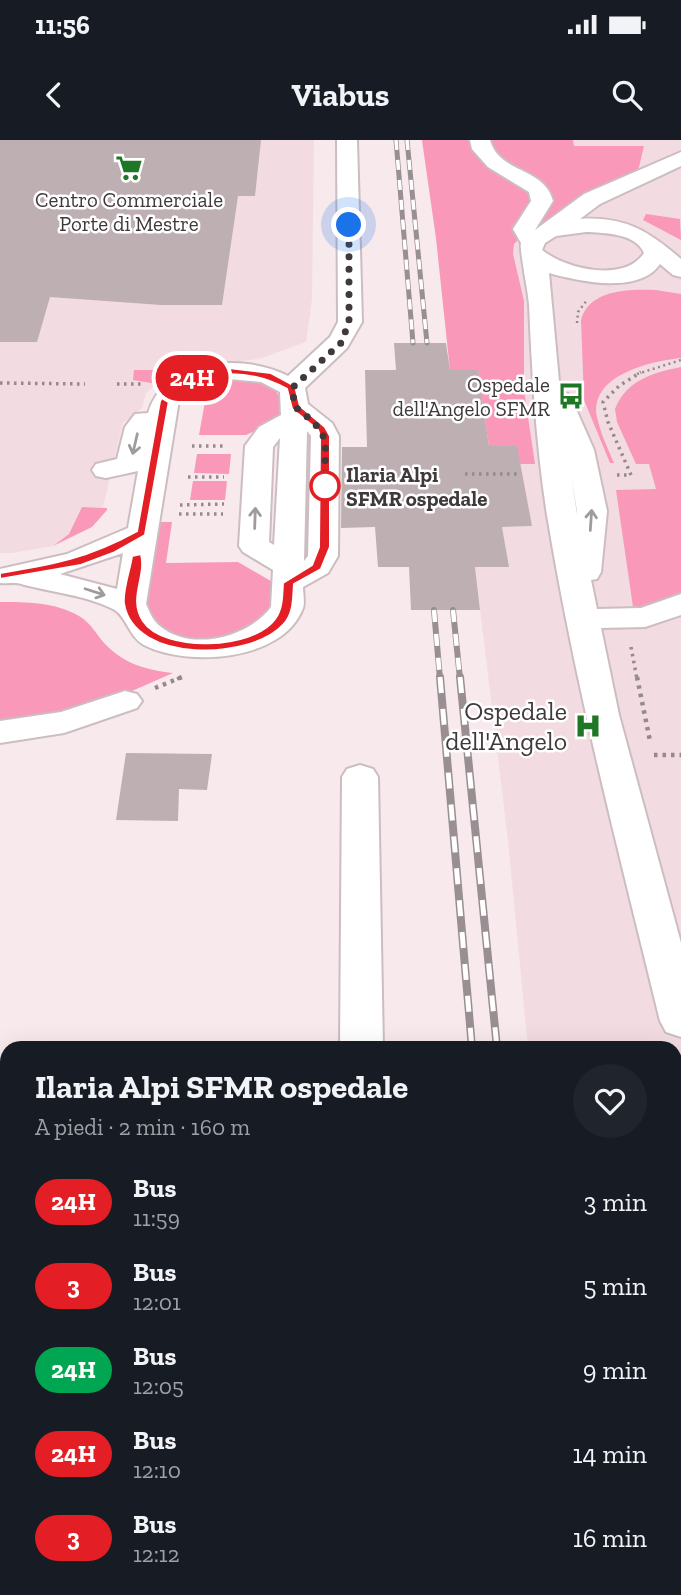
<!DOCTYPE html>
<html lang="it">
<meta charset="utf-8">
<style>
body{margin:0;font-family:"Zilla Slab",serif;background:#20242c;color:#f1f3f6;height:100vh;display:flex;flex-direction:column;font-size:26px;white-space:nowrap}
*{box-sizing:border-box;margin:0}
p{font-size:23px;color:#9ea1a6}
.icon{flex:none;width:38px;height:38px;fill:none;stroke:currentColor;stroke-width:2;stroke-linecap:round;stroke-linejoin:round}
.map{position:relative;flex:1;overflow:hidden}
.side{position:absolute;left:0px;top:901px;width:682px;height:555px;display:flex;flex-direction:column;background:#171b24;border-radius:21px 21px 0 0;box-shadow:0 7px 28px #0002}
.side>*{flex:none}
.badge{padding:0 14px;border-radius:23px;font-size:24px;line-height:46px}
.you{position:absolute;width:35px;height:35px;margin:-18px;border:5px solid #fff;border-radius:50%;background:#1a73e8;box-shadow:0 0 0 10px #1a73e833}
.map>.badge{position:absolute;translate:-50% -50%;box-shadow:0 0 0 4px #fff}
.round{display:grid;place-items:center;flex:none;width:74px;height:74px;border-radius:37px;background:#20242c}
.headline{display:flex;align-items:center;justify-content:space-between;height:119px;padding:0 35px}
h1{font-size:33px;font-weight:700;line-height:52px}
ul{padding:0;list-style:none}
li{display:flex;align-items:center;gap:21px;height:84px;padding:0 35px}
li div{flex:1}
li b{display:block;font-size:26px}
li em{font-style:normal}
li .badge{min-width:77px;font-weight:700;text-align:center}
.status{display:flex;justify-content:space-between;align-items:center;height:49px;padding:0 35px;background:#171b24;direction:ltr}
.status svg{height:19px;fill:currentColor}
header{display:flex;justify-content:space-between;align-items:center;height:91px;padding:0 35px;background:#171b24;font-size:32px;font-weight:700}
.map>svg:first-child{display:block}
.built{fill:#f3dbe2}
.green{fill:#f998b8}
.building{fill:#beafb3}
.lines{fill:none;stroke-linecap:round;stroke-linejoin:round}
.minor-casing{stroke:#ccbdc1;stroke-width:4}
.path-far2{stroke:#948a8d;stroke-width:2.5;stroke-dasharray:2 3.5;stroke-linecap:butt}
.path-far1{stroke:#948a8d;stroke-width:3.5;stroke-dasharray:2.5 4.5;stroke-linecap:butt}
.path{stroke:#948a8d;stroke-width:4.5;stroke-dasharray:3.5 5;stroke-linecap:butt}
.minor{fill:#fff;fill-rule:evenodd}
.rail-far3-casing{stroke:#998f92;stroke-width:5}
.rail-far2-casing{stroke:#998f92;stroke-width:6}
.rail-far1-casing{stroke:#998f92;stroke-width:8}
.rail-casing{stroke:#998f92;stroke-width:10}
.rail-far3{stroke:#fff;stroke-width:3.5;stroke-dasharray:10;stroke-linecap:butt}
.rail-far2{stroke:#fff;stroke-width:4.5;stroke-dasharray:12;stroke-linecap:butt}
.rail-far1{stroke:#fff;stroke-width:5;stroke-dasharray:16;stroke-linecap:butt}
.rail{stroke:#fff;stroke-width:7;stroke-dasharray:20;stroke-linecap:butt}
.oneway{stroke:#9f9c9d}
.line{fill:#e31e24;stroke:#fff;stroke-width:2}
.walk{stroke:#3f393b;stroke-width:7;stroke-dasharray:0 12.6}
.stop-dot{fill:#fff;stroke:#e31e24;stroke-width:3.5}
.labels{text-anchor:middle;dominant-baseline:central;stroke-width:5;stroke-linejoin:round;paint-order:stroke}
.far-poi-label{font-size:21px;fill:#3f393b;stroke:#fff}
.far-stop-label{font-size:21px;font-weight:bold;fill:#3f393b;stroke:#fff;text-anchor:start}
.poi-label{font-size:26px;fill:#3f393b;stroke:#fff;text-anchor:end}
</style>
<div class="status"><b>11:56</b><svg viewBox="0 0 49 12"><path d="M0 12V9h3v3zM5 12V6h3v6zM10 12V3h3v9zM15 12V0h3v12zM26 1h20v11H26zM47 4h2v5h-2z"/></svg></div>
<header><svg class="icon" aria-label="back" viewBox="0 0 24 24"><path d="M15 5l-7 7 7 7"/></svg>Viabus<svg class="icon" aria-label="search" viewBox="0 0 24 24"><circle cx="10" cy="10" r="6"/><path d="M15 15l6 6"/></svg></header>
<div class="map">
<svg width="681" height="1455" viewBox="0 0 681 1455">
<rect width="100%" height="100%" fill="#f8e9ed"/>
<g class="built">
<path d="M0 0H314L312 159 306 202 259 219 191 227 161 240 146 253 142 268 123 283 103 367H82L69 394 53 406 12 413H0Z"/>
<path d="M422 0H681V1251L676 1250V908H528L508 701 475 427H508L502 387 532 386 489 306 478 231 450 230 436 98Z"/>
</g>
<g class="green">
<path d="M422 0H476L537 54 521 97 514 104 513 114 524 161V250L535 324H520L489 306 478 231 450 230 436 98Z"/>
<path d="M484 0H573L574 6H644L638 31 573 64 535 90 547 70Z"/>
<path d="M646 74 680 79 681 100 643 80Z"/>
<path d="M656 150 681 154V218C651 221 589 235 597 277 600 292 608 309 614 323H610L584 260 581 180C589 149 630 149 656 150Z"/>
<path d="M177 222H227C202 225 176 228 157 244L133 240 134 230H174Z"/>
<path d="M681 227V454L651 468 633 467 616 350 656 349 649 324H636L617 282 615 269C627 240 652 233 681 227Z"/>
<path d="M237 240C268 243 282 245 284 278L246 295H199L206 256 186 251 216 241Z"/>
<path d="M197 314H231L229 334 194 333Z"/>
<path d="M193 341H227L225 360H190Z"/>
<path d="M82 367 107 368V370L92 387 53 406 69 394Z"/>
<path d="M157 382H172L166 423 238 422 276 444C272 462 267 478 250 489 222 506 148 504 144 463 142 445 154 402 157 382Z"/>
<path d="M0 462C27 462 55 462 79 476 91 483 96 494 105 504 124 524 147 530 173 533L93 568 0 587Z"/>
</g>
<g class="building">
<path d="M0 0H261L255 56H238L222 165H161L50 157 37 202H0Z"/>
<path d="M394 203H446L450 230H478L489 306H517L532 386 502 387 509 427H475L480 470H411L409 427H378L375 387 341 388 342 307H367L365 230H396Z"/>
<path d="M126 613 212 614 207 650 179 649 178 681 116 680Z"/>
</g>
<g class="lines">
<g class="minor-casing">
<g id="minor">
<path d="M337 0H357L362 182 347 208 305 248 308 264 332 283 339 296 338 416 328 433 303 447C303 453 305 463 303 468 283 522 186 527 144 505 129 497 126 475 113 469 85 455 50 452 21 444 16 442 7 444 0 443V429L67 414 128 388 138 331 106 338 96 336 92 330 96 324 117 319 125 287 135 274 148 273C164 218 244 213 288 236L330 197 338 182ZM229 239 261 242 280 252 281 275 259 287 245 306 239 406 243 412 273 430 271 467C249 497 192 512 161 487 153 481 150 473 146 464L179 260 196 246ZM307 291 311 296 308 416 304 421ZM280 298 274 405 269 402 273 307ZM123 413 117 449 60 434Z"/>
<path d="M470 0H490C499 34 544 26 553 61L535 90 584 54 681 12V26L600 64 580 79C625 76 648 91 681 119V137L673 135 660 124C639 155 578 141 549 133L560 252 568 254 572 260 594 310 607 371 601 432 597 439 591 440 597 469 641 468 681 454V475L645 487 601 488 619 575 681 803V897L666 892 660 881C619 713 575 546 547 375 536 305 532 234 529 164 528 151 519 108 521 103L513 89 531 61 529 52 488 27 472 9ZM586 92C604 93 636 93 644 113 625 143 565 129 542 110L545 103 556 96ZM571 335 577 371V375V374Z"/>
<path d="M125 551 137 554 142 561 137 568 64 593 0 603V581L61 572Z"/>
<path d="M360 625 373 629 378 637 383 908H340L342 637 347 629Z"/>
<rect x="336" y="1449" width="58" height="6"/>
</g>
</g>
<g class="path-far2">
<path d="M577 183 578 172 587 160"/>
<path d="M637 234 681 220"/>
</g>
<g class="path-far1">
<path d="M0 243 85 244"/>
<path d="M117 244H141"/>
<path d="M192 306H224"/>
<path d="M465 334H521"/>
<path d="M617 335H631L608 282 603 262 619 246 641 232"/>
<path d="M188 337H224"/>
<path d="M358 337H399"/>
<path d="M180 365 224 364"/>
<path d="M179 374H223"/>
<path d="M631 507 637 539"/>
<path d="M177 539 182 537"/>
</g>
<g class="path">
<path d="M637 537 650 601"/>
<path d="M155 548 182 537"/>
<path d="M654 615H681"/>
</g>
<use href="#minor" class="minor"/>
<g class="rail-far3-casing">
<g id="rail-far3">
<path d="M396 0 413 203"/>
<path d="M407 0 427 203"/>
</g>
</g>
<g class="rail-far2-casing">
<g id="rail-far2">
<path d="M434 470 440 539"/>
<path d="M453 470 460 539"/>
</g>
</g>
<g class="rail-far1-casing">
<g id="rail-far1">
<path d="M440 537 472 908"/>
<path d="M460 537 497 908"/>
</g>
</g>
<g class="rail-casing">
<g id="rail">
<path d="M518 1449 519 1455"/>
<path d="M551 1449V1455"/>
</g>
</g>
<use href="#rail-far3" class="rail-far3"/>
<use href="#rail-far2" class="rail-far2"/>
<use href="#rail-far1" class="rail-far1"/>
<use href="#rail" class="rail"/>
</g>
<defs><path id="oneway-shaft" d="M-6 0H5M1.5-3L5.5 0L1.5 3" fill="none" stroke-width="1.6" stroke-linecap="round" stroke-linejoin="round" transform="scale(1.75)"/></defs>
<g class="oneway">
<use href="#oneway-shaft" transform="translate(135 304) rotate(103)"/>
<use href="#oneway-shaft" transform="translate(255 378) rotate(-88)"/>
<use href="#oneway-shaft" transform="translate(591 380) rotate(-86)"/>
<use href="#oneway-shaft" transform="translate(95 452) rotate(18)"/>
</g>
<path class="line" d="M229 228 271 233 295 246 300 266 325 287 330 296V407L321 429 294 444C293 458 294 474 283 485 251 520 134 524 124 464 122 451 130 430 132 416L141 414C147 437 128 458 143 481 164 513 254 509 275 479 283 468 282 455 283 443L312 425 319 407 320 296 318 290 292 269 287 249C250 229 198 226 169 261L145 395 113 413 81 425 0 439V433C54 424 88 418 137 391L160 261 174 243 189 236Z"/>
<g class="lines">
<path class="walk" d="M325 346C323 300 336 298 295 267L292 248 341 203 349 182V85"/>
</g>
<defs>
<g id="supermarket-bare" transform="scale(2.1)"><path d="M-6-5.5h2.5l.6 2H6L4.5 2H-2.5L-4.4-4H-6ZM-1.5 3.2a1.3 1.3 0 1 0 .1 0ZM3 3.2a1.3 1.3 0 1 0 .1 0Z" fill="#1e7725" stroke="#fff" stroke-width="2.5" paint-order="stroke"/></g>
<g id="bus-bare" transform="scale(2.1)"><path d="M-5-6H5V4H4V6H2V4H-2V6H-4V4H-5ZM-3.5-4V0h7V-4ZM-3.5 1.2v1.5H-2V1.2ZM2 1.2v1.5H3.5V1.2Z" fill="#1e7725" stroke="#fff" stroke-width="2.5" paint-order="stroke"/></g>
<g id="hospital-bare" transform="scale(2.1)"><path d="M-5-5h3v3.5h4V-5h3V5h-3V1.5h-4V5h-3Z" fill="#1e7725" stroke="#fff" stroke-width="2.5" paint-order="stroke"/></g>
</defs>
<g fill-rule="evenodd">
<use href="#supermarket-bare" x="129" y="28"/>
<use href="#bus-bare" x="571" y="256"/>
<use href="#hospital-bare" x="588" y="586"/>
</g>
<circle class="stop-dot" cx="325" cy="346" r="14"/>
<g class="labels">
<g class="far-poi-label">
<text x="129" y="59">Centro Commerciale<tspan x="129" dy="24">Porte di Mestre</tspan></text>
<text x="550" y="244" text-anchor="end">Ospedale<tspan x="550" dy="24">dell'Angelo SFMR</tspan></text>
</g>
<g class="far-stop-label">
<text x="346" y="334">Ilaria Alpi<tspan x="346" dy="24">SFMR ospedale</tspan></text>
</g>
<g class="poi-label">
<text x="567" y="571">Ospedale<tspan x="567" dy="30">dell'Angelo</tspan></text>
</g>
</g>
</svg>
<div class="you" style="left:349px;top:85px"></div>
<b class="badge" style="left:192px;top:238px;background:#e31e24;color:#fff">24H</b>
<section class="side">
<div class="headline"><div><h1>Ilaria Alpi SFMR ospedale</h1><p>A piedi · 2 min · 160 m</p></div><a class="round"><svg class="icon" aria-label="heart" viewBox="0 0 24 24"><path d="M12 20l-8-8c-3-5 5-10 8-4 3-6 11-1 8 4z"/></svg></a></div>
<ul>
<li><span class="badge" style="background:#e31e24;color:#fff">24H</span><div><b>Bus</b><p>11:59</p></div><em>3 min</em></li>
<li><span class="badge" style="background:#e31e24;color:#fff">3</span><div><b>Bus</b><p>12:01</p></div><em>5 min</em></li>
<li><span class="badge" style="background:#00a651;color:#fff">24H</span><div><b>Bus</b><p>12:05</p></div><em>9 min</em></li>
<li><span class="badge" style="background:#e31e24;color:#fff">24H</span><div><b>Bus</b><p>12:10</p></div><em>14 min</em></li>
<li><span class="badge" style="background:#e31e24;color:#fff">3</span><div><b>Bus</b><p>12:12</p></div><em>16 min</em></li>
</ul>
</section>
</div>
